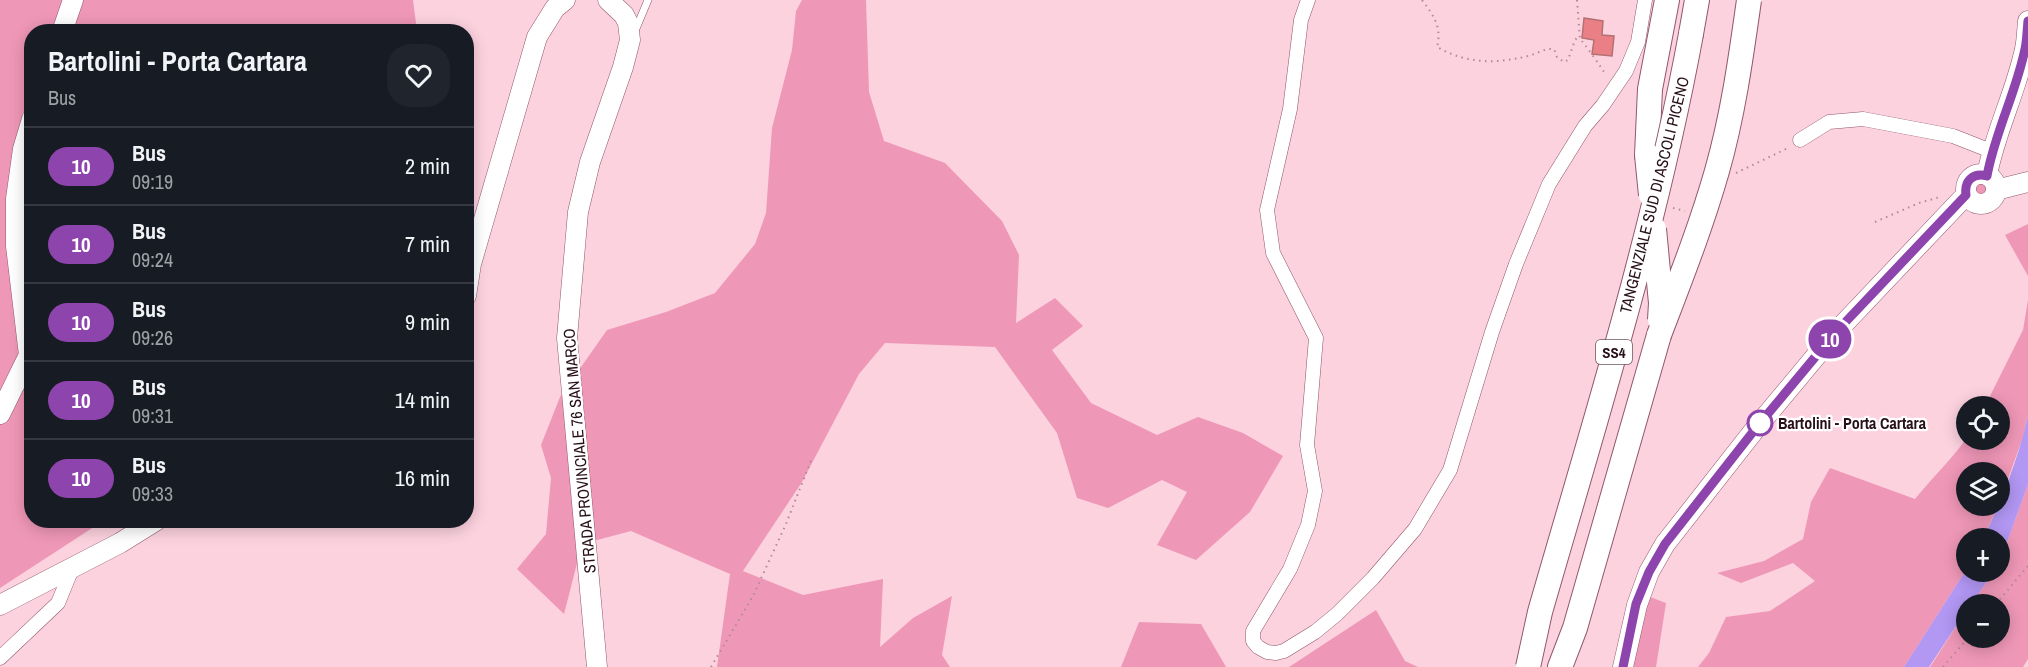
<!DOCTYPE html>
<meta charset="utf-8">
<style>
body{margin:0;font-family:"Archivo Narrow",sans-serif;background:#20242c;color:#f1f3f6;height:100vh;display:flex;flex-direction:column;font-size:22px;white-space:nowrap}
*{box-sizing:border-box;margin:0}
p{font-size:20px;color:#9ea1a6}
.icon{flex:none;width:33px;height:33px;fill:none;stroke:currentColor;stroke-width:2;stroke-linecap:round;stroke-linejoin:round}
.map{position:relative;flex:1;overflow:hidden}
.panel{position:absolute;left:24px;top:24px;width:450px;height:504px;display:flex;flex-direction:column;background:#171b24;border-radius:24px;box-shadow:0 3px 15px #0003}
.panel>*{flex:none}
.badge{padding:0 12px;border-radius:20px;font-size:21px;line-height:39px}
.fabs{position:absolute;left:1956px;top:396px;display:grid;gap:12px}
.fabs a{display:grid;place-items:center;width:54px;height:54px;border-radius:50%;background:#171b24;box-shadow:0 3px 15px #0003;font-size:30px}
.map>.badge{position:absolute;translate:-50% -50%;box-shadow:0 0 0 3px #fff}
.round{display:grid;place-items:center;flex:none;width:63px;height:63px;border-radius:24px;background:#20242c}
.headline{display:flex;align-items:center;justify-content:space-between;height:102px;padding:0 24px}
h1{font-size:28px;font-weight:700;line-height:45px}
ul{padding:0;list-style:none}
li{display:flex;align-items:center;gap:18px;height:78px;padding:0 24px;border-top:2px solid #363941}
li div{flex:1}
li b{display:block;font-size:22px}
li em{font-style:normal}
li .badge{min-width:66px;font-weight:700;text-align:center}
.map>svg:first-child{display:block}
.green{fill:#ef97b7}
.water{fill:#b297f3}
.building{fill:#eb7f86;stroke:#b37173;stroke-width:1.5}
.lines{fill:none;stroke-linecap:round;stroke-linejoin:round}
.lane-casing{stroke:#92566c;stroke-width:8}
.street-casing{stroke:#92566c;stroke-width:15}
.secondary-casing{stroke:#92566c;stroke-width:21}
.highway-casing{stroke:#92566c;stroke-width:26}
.path{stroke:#ae8a96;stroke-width:2;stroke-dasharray:1.5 4.5;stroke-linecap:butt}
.lane{stroke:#fff;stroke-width:7}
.street{stroke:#fff;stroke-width:14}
.secondary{stroke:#fff;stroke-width:20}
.highway{stroke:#fff;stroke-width:24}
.highway-bridge-casing{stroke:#92566c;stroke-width:26;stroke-linecap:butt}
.highway-bridge{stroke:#fff;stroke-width:24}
.line-casing{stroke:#fff;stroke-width:14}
.line{stroke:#8e44ad;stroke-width:9}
.stop-dot{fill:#fff;stroke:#8e44ad;stroke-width:3}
.labels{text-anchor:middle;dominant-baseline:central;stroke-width:4.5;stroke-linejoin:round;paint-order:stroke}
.shield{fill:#fff;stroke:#68585e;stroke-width:1.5}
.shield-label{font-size:15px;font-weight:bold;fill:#281019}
.street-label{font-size:16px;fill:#281019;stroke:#fff}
.stop-label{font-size:16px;font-weight:bold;fill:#281019;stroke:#fff;text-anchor:start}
</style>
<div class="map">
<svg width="2028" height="667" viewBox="0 0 2028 667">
<rect width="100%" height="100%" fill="#fcd2df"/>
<g class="green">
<path d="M0 0H413L417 31 32 32V520L103 521 0 588Z"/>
<path d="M802 0H866L869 92 884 141 945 163 1002 221 1019 255 1016 323 1055 298 1083 326 1052 350 1091 403 1157 435 1198 417 1243 433 1283 456 1250 512 1196 560 1157 545 1187 492 1162 480 1108 508 1077 498 1057 433 995 347 885 343 859 374 802 482 743 571 803 595 883 579 880 647 913 618 952 596 942 655 950 667H717L730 574 631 531 582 544 564 614 517 569 546 534 551 478 541 445 560 397 607 330 666 312 715 293 755 244 766 213 772 128 792 50 796 11Z"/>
<circle cx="1981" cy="190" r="8"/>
<path d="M2028 224V276L2005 235Z"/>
<path d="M2028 300V416L2023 437 2000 501V472H1966V506H1998L1983 538H1966V570L1904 667H1698L1709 653 1726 617 1770 611 1815 581 1793 563 1741 583 1717 573 1764 561 1803 539 1811 502 1830 468 1915 499C1932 478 1951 460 1966 439L2000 440V406H1985L2023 330Z"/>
<path d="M2028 484V659L2023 667H1930L1966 611V638H2000V604H1971L1994 572H2000V562Z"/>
<path d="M1650 597 1666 603 1656 667H1627L1632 622Z"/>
<path d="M1376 610 1405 661 1418 667H1289Z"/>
<path d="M1139 622 1201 624 1226 667H1121Z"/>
</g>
<g class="water">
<path d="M2028 416V484L2000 562V538H1983C2002 501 2018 459 2028 416Z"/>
<path d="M1966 570 1994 572 1971 604H1966V611L1929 667H1904Z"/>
</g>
<path class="building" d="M1584 18 1603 21 1602 35 1614 36 1612 56 1592 54 1594 40 1582 38Z"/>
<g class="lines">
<g class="lane-casing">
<path id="lane" d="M635 31 648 0"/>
</g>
<g class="street-casing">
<g id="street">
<path d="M1308 0 1301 20 1290 109 1267 210 1273 253 1316 338 1307 445 1315 491 1308 525 1290 569 1253 631V641L1258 647 1267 652 1276 653 1284 651 1315 632 1337 614 1373 578 1415 529 1450 470 1492 332 1516 264 1549 184 1585 126 1603 105 1626 71 1638 42 1645 0"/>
<path d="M1800 140 1829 122 1863 119 1953 136 1991 151"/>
<path d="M0 658 58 603 72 569"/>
</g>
</g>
<g class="secondary-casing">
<g id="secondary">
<path d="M62 32 73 0"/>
<circle cx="1981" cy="189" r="15"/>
<path d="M1987 175C1995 132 2016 92 2025 49 2027 40 2027 30 2028 21"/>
<path d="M1996 190 2028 182"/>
<path d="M466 296 471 264 537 37 555 8 565 0"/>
<path d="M0 414 29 355 16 246V199L23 149 32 119"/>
<path d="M0 605 120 543 157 520"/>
<path d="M597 667 567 338 578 212 590 162 623 67 630 40 628 23 624 15 608 0"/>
<path d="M1623 667 1637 605 1649 572 1665 544 1756 428 1836 332 1966 195"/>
</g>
</g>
<g class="highway-casing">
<g id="highway">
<path d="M1691 34 1697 0"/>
<path d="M1647 155 1650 89 1667 0"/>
<path d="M1560 667 1575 628 1659 335"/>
</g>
</g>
<g class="path">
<path d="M1422 0C1434 16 1442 27 1437 47 1467 64 1496 64 1528 56 1537 54 1544 48 1554 49L1557 57 1564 62 1568 60 1575 40 1577 38 1580 39"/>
<path d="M1577 0 1580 39C1583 41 1603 70 1606 75"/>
<path d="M1736 173 1788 148"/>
<path d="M1673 208 1685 211"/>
<path d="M1875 222 1919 203 1940 197"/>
<path d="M1996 604 2028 566"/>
<path d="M711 667 753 596 786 524 812 458"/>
<path d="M1943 667 1968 638"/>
</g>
<use href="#lane" class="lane"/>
<use href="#street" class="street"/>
<use href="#secondary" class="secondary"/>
<use href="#highway" class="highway"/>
<g class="highway-bridge-casing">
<g id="highway-bridge">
<path d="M1647 155 1651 195"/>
<path d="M1654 229 1661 303 1660 320"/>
<path d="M1659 335C1680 280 1701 227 1717 171 1733 115 1741 57 1749 0"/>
<path d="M1528 667 1540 612C1595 421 1655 230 1691 34"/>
</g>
</g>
<use href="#highway-bridge" class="highway-bridge"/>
</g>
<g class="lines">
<g class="line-casing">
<path id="line" d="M1623 667 1636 604 1649 572 1665 544 1756 428 1836 332 1966 195C1964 181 1973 172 1987 176 1995 132 2016 93 2025 49 2027 40 2027 30 2028 21"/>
</g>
<use href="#line" class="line"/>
</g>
<circle class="stop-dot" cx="1760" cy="423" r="12"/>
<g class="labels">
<rect class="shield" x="1596" y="340" width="36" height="24" rx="4.5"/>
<g class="shield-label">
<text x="1614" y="352">SS4</text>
</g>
<g class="street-label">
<text transform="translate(1654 195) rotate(-76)">TANGENZIALE SUD DI ASCOLI PICENO</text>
<text transform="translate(579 451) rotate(-95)">STRADA PROVINCIALE 76 SAN MARCO</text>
</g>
<g class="stop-label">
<text x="1778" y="423">Bartolini - Porta Cartara</text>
</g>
</g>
</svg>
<div class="fabs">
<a><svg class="icon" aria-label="locate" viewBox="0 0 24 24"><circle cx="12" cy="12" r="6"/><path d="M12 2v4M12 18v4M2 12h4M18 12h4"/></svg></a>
<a><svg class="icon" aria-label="layers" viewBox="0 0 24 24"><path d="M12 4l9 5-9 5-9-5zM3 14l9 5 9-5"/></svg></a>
<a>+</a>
<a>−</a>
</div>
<b class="badge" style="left:1830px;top:339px;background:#8e44ad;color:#fff">10</b>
<section class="panel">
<div class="headline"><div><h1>Bartolini - Porta Cartara</h1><p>Bus</p></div><a class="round"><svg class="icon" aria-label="heart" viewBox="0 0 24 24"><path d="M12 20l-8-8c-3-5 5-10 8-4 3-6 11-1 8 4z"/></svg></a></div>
<ul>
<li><span class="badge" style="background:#8e44ad;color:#fff">10</span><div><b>Bus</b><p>09:19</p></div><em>2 min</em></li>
<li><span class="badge" style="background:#8e44ad;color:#fff">10</span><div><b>Bus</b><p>09:24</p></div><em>7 min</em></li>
<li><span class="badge" style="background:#8e44ad;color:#fff">10</span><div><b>Bus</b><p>09:26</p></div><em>9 min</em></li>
<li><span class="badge" style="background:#8e44ad;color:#fff">10</span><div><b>Bus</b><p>09:31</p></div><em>14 min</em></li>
<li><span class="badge" style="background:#8e44ad;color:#fff">10</span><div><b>Bus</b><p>09:33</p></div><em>16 min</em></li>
</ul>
</section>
</div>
